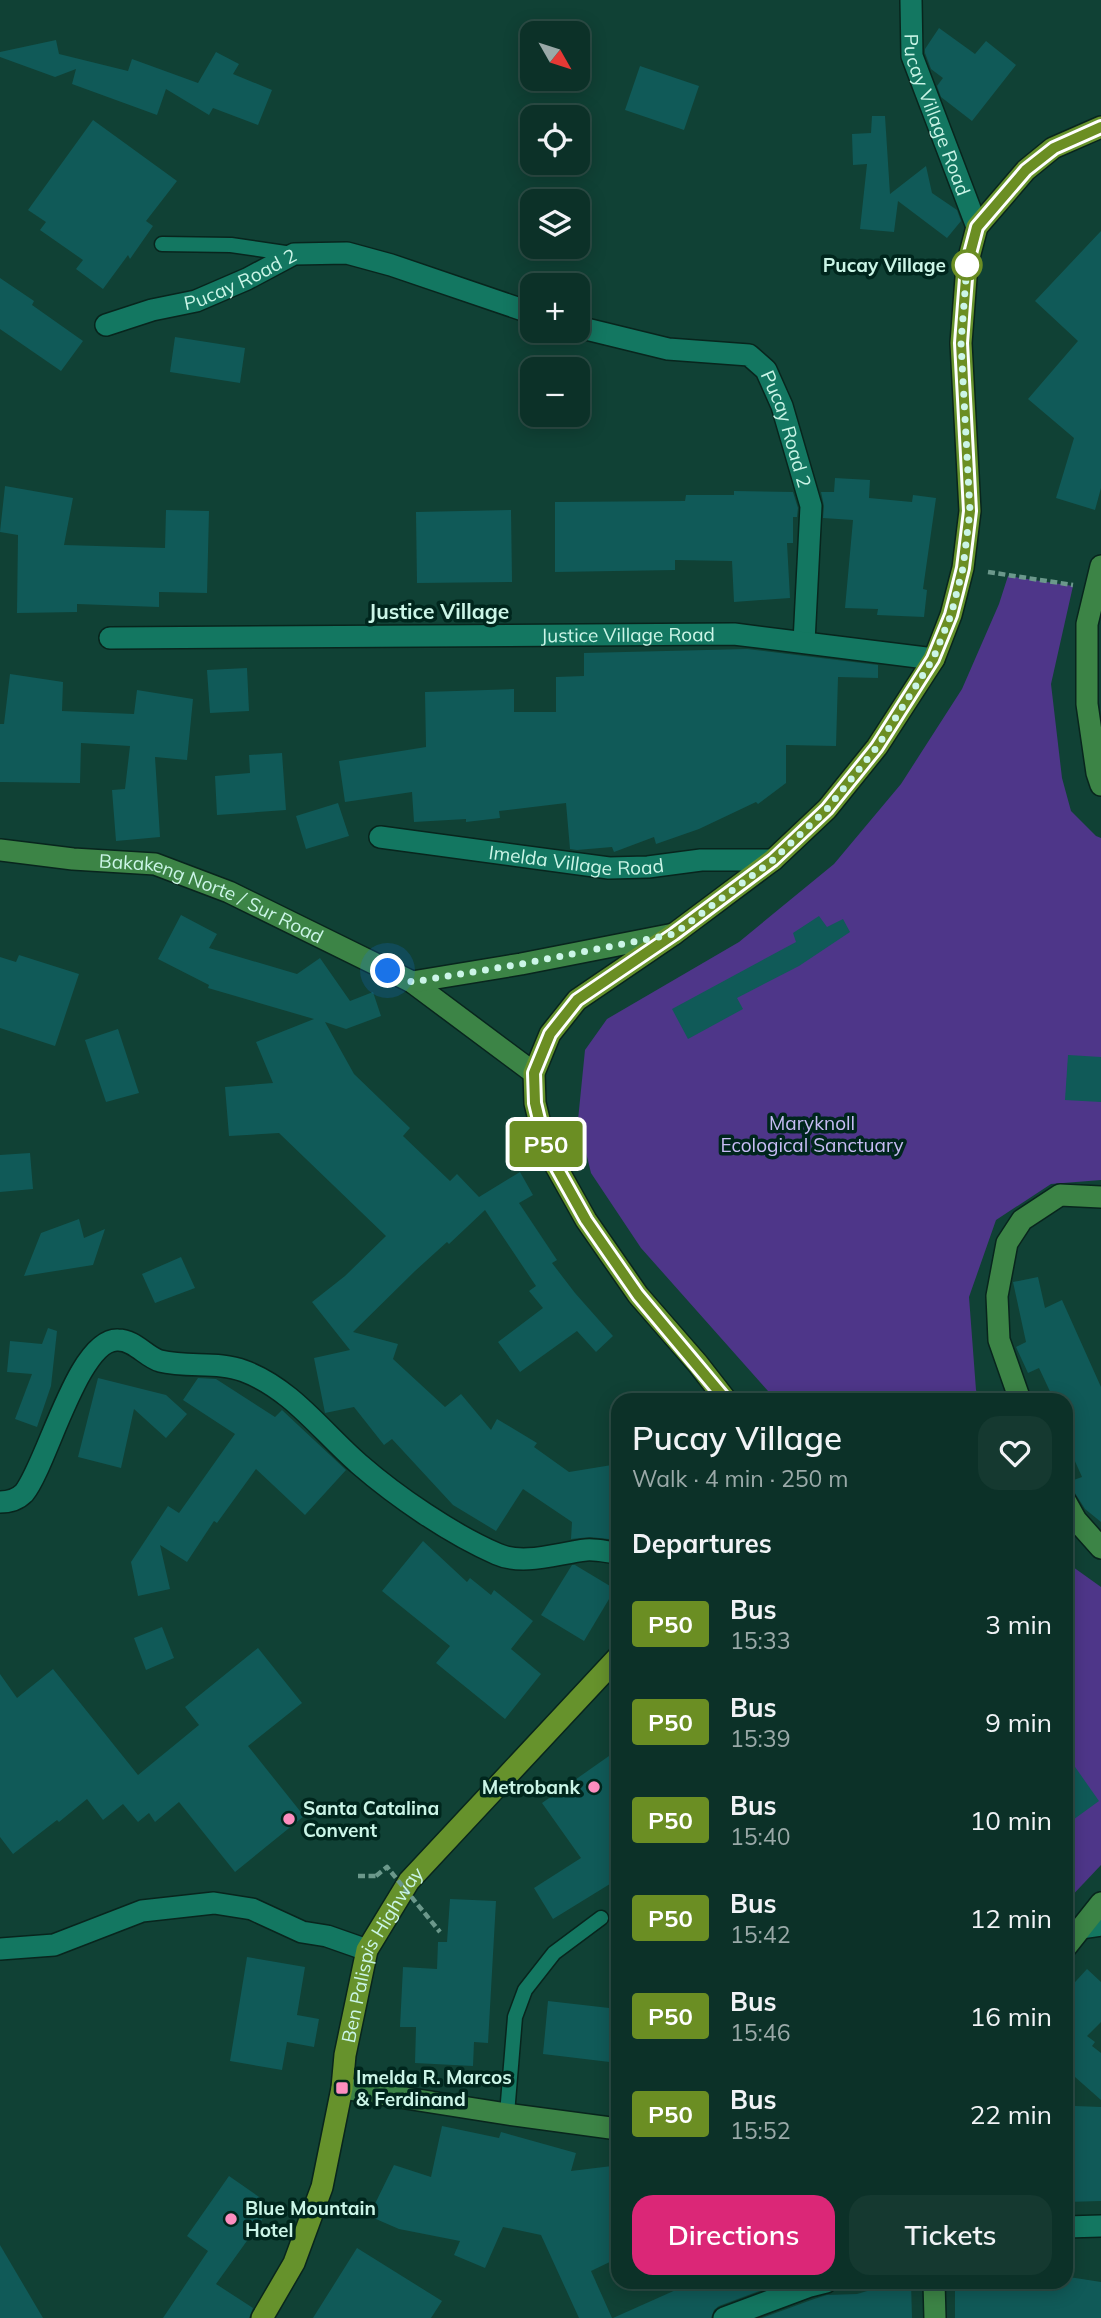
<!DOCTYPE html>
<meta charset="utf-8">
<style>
body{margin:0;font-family:Mulish,sans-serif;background:#153930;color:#f1f3f6;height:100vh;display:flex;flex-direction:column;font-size:26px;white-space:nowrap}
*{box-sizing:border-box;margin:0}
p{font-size:23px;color:#9aa9a8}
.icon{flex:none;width:38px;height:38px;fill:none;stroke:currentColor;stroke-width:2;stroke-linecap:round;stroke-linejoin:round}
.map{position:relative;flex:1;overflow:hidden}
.panel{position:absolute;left:611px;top:1393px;width:462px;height:896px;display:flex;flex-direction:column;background:#0c3128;border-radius:21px;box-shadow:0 4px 18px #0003,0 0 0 2px #2c4c45}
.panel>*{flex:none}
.badge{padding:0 14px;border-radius:5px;font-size:24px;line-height:46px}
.needle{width:46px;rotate:129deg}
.fabs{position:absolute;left:520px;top:21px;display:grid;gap:14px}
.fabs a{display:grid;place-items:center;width:70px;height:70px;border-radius:14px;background:#0c3128;box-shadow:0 4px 18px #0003,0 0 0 2px #2c4c45;font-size:35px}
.you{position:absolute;width:35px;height:35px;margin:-18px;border:5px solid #fff;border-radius:50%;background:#1a73e8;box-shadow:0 0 0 10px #1a73e833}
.map>.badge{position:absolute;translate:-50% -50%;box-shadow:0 0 0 4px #fff}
h2{padding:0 21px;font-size:26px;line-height:63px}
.round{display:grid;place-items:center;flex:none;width:74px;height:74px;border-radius:21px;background:#153930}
.overview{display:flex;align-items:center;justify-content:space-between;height:119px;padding:0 21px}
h1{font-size:33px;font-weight:600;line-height:52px}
.cta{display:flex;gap:14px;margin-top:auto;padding:14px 21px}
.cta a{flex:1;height:80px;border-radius:21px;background:#db2777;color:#fff;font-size:28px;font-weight:600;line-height:80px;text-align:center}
.cta a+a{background:#153930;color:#f1f3f6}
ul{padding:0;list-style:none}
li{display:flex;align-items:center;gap:21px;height:98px;padding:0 21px}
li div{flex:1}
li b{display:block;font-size:26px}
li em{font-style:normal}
li .badge{min-width:77px;font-weight:700;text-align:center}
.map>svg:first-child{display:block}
.green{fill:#4e3689}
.building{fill:#105a58}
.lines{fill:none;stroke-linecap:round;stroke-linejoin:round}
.lane-casing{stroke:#08251d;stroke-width:17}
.street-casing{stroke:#08251d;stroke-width:24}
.secondary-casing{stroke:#08251d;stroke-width:24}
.primary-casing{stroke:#08251d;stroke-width:24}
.path{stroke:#6b988b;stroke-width:4.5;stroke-dasharray:7 3.5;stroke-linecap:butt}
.lane{stroke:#137761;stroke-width:14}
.street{stroke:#137761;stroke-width:21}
.secondary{stroke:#3c8446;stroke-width:21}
.primary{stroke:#66922c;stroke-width:21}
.path-bridge{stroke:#6b988b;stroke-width:4.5;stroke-dasharray:7 3.5;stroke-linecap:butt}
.line-casing{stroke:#fff;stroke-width:16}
.line{stroke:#6b8e23;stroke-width:10}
.walk{stroke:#cbf5e7;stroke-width:7;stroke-dasharray:0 12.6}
.stop-dot{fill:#fff;stroke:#6b8e23;stroke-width:3.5}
.poi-dot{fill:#fd8ec0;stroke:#00261d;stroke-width:2.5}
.labels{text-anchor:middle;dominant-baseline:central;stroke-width:7;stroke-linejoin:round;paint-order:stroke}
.street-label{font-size:19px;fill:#cbf5e7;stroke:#00261d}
.stop-label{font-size:19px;font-weight:bold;fill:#cbf5e7;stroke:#00261d;text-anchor:end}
.park-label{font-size:19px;fill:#c7bdf5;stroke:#00261d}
.poi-label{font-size:19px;font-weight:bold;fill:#cbf5e7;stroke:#00261d;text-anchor:start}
.neighbourhood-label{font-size:21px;font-weight:bold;fill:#cbf5e7;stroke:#00261d}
</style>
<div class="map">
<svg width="1101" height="2318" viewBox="0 0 1101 2318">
<rect width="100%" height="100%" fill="#104135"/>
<g class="green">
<path d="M1008 576 1073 586 1051 684 1062 778 1071 811 1096 836 1101 838V1180L1051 1184 996 1220 969 1297 976 1390 980 1400H776L641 1248 591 1173 578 1120 585 1050 607 1019 739 942 834 864 901 784 962 689 999 604Z"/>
<path d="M1066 1562 1101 1587V1865L1066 1902Z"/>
</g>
<g class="building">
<path d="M939 28 975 54 986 41 1016 65 972 121 941 97 937 86 943 78 931 69 925 53V49Z"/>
<path d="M56 40 59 54 128 71 132 59 198 83 216 52 239 64 233 74 272 90 258 125 213 108 209 115 166 89 157 115 72 84 76 69 55 77 0 57V52Z"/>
<path d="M640 66 699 86 684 130 625 110Z"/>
<path d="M872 116H885L890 194 926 166 932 193 957 210 961 221 947 238 898 201 894 232 860 229 867 164 853 165 852 134 871 133Z"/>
<path d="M93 120 177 181 146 221 153 226 130 259 128 255 103 289 76 269 83 260 40 230 46 222 28 210Z"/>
<path d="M1101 231V488L1095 510 1056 498 1074 438 1028 399 1078 341 1035 301Z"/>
<path d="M0 278 34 301 32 305 83 341 61 371 0 329Z"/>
<path d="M175 337 245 348 240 383 170 372Z"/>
<path d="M835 478 870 480 869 498 912 502 913 495 936 498 923 589 927 590 924 617 877 615 878 609 845 608 853 520 823 518 824 506 821 492H834Z"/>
<path d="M5 486 73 498 64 545 165 548 166 510 209 511 207 593 159 592V607L77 604V612L17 613 18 535 0 532Z"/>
<path d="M734 491 793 492 798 508 797 517H793V543H787L790 598 734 602 732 561 675 560V570L555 572V502L685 501 686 495H734Z"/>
<path d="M511 510 512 582 417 583 416 512Z"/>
<path d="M747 649 878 665V678L838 677 836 746 786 745V783L758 804 756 802 699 829 656 844 654 837 614 852 612 847 577 850 570 849 566 803 499 811 500 818 466 822V819L414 822 412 792 345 802 339 761 426 747 425 692 514 689V712H556V677L584 676V653Z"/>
<path d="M247 668 249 711 210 713 207 670Z"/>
<path d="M10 674 63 682 62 711 134 714 137 690 193 699 187 760 155 757 160 837 116 841 112 790 125 789 130 746 81 743 80 783 0 782V724H4Z"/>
<path d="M282 753 286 810 217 815 215 776 250 773 249 755Z"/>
<path d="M338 803 349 836 306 849 296 816Z"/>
<path d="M181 915 217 934 209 948 297 974 320 958 350 1001 373 992 381 1016 346 1029 325 1022 354 1074 410 1128 403 1136 450 1181 457 1174 479 1197 520 1172 533 1195 519 1203 557 1260 552 1263 575 1293 613 1336 596 1352 577 1331 520 1372 498 1342 543 1308 529 1291 536 1286 485 1210 449 1244 447 1242 415 1271 353 1332 398 1344 393 1359 445 1407 461 1394 491 1430 497 1419 537 1443 534 1447 569 1472 618 1464V1540L590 1537 571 1539 572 1522 523 1489 496 1531 453 1505 392 1439 384 1445 354 1407 325 1413 314 1358 350 1350 312 1302 345 1276 386 1236 279 1133 229 1136 225 1087 273 1083 256 1042 314 1019 208 988 209 985 158 959Z"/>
<path d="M819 916 827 927 843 919 850 932 799 966 737 998 743 1009 688 1039 672 1009 796 942 793 933Z"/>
<path d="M19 955 79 974 55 1046 0 1028V957L16 962Z"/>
<path d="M118 1029 139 1093 106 1102 85 1040Z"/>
<path d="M1068 1055 1101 1057V1102L1065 1100Z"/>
<path d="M30 1153 33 1189 0 1192V1155Z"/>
<path d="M79 1219 84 1238 105 1229 93 1265 24 1276 41 1233Z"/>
<path d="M181 1257 195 1288 155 1303 142 1274Z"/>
<path d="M1038 1277 1045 1308 1062 1300 1101 1387V1522L1085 1509 1068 1482 1082 1477 1070 1450 1075 1448 1066 1427V1400H1054L1039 1368 1028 1373 1016 1347 1026 1342 1013 1282Z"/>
<path d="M48 1328 57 1331 51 1386 37 1427 15 1419 32 1374 7 1372 10 1341 42 1344Z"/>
<path d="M98 1378 166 1395 187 1414 166 1438 134 1409 121 1468 78 1457Z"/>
<path d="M198 1378 216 1379 275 1417 282 1410 346 1470 305 1515 256 1469 217 1523 214 1521 187 1562 160 1545 170 1589 138 1596 131 1562 168 1506 179 1513 235 1434 183 1400Z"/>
<path d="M423 1541 467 1582 470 1578 491 1595 494 1590 533 1621 511 1649 541 1674 505 1719 436 1663 450 1646 382 1591Z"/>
<path d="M572 1565H575L615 1589 584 1641 541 1615Z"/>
<path d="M162 1627 174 1658 146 1670 134 1638Z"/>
<path d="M258 1648 302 1703 248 1746 304 1816 235 1872 179 1802 155 1822 149 1813 138 1822 123 1804 103 1820 87 1799 59 1822 57 1820 13 1854 0 1837V1674L17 1698 53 1669 138 1775 199 1725 185 1707Z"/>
<path d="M1066 1754 1099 1801 1066 1825Z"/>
<path d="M609 1756 618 1768V1879L553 1919 534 1888 581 1858 542 1803Z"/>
<path d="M450 1899 496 1901 488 2043 474 2042 473 2066 415 2063 416 2027H400L403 1967 437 1969 438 1942H447Z"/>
<path d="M247 1957 305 1967 297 2015 319 2019 314 2047 287 2042 282 2070 230 2061Z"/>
<path d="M1087 1969 1101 1982V2022L1087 2036 1095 2042 1092 2046 1101 2053V2100L1066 2069V1992Z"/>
<path d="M548 2001 618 2009V2063L543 2054Z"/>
<path d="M1075 2106 1101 2107V2201L1066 2202V2177H1075Z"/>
<path d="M442 2126 499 2138 501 2132 576 2153 571 2171 612 2166 618 2222V2258L591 2271 612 2318H579L541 2235 503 2227 485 2268 454 2255 460 2241 399 2229 369 2216 394 2165 431 2177Z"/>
<path d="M229 2176 272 2206 216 2284 253 2308 249 2318H163L208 2251 187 2236Z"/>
<path d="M0 2245 43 2318H0Z"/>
<path d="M357 2248 442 2301 431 2318H313Z"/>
<path d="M1069 2277 1101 2282V2318H955V2282H1068Z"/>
<path d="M675 2282H783L719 2306 714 2310 711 2318H613L678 2289Z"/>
<path d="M898 2282H911L912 2318H762L814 2299 827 2295 857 2294Z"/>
</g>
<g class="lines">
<g class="lane-casing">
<g id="lane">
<path d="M162 244 231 245 292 254"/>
<path d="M507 2114 515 2017 525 1990 554 1953 601 1918"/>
</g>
</g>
<g class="street-casing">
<g id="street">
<path id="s1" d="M911 0 912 56 977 227"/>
<path id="s2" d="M106 325 152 310 196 301 247 279 294 254 347 253 391 265 532 313"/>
<path id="s3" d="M578 327 668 349 749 355 766 370 782 406 811 506 804 642"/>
<path id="s4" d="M110 638 734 634 934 659"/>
<path id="s5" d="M380 837 609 868 648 867 701 860H773"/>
<path d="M0 1502C9 1502 17 1500 24 1493 47 1465 78 1338 118 1340 135 1340 146 1357 160 1361 188 1368 218 1361 244 1371 292 1389 322 1432 359 1464 397 1497 451 1534 497 1554 524 1566 558 1553 586 1550 596 1549 607 1552 618 1553"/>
<path d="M1082 1928 1101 1925"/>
<path d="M0 1949 54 1945 142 1911 214 1903 252 1909 302 1932 327 1936 367 1950"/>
<path d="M1066 2227 1101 2226"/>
<path d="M724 2318 810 2286 826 2282"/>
</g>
</g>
<g class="secondary-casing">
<g id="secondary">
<path d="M1101 566 1087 624V704L1097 773 1101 785"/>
<path id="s6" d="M0 850 73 859 155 864 229 892 412 982 534 1073"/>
<path d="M412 982 521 964 674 934"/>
<path d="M1020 1400 999 1340 997 1296 1007 1243 1022 1220 1060 1195 1101 1197"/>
<path d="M1066 1502 1076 1520 1101 1548"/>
<path d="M1066 1947 1101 1903"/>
<path d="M342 2088 507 2114 618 2129"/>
<path d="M934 2282 935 2318"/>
</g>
</g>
<g class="primary-casing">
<g id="primary">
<path d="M726 1400 698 1364 638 1295 586 1220 553 1161 542 1132 535 1103 534 1073 550 1034 577 1000 674 934 773 860 827 809 877 747 934 659 951 615 963 568 970 511 961 343 967 265 977 227 1026 170 1053 148 1101 127"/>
<path id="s7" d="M262 2318 294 2263 322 2187 342 2088 345 2055 367 1950 409 1881 618 1657"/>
</g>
</g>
<g class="path">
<path d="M988 572 1073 585"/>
<path d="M358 1876H376"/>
</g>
<use href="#lane" class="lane"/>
<use href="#street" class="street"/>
<use href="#secondary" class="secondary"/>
<use href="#primary" class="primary"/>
<path class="path-bridge" d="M376 1876 387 1867 440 1932"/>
</g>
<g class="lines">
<g class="line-casing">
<path id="line" d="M726 1400 638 1295 586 1220 553 1161 542 1132 535 1103 534 1073 550 1034 577 1000 674 934 773 860 827 809 877 747 933 659 951 615 957 592 963 568 970 511 961 343 967 265 977 227 1026 170 1054 148 1101 127"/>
</g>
<use href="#line" class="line"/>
<path class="walk" d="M388 971 412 982 521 964 674 934 773 860 827 809 877 747 933 659 951 615 963 568 970 511 961 343 967 265"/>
</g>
<circle class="stop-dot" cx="967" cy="265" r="14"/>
<g class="poi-dot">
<circle cx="594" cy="1787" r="7"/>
<circle cx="289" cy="1819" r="7"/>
<rect x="335" y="2081" width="14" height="14" rx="3.5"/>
<circle cx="231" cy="2219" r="7"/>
</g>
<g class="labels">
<g class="street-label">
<text stroke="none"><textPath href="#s1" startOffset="119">Pucay Village Road</textPath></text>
<text stroke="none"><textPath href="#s2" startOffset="142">Pucay Road 2</textPath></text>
<text stroke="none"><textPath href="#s3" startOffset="259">Pucay Road 2</textPath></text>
<text stroke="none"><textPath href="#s4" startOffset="518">Justice Village Road</textPath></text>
<text stroke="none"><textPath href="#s5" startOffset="198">Imelda Village Road</textPath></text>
<text stroke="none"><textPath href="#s6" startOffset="219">Bakakeng Norte / Sur Road</textPath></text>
<text stroke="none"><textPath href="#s7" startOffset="387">Ben Palispis Highway</textPath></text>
</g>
<g class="stop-label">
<text x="946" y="265">Pucay Village</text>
</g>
<g class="park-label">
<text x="812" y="1123">Maryknoll<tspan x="812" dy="22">Ecological Sanctuary</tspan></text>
</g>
<g class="poi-label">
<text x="580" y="1787" text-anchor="end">Metrobank</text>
<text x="303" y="1808">Santa Catalina<tspan x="303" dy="22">Convent</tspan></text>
<text x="356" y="2077">Imelda R. Marcos<tspan x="356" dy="22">&amp; Ferdinand</tspan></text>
<text x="245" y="2208">Blue Mountain<tspan x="245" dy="22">Hotel</tspan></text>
</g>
<g class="neighbourhood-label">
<text x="439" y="611">Justice Village</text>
</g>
</g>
</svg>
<div class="fabs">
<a><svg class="needle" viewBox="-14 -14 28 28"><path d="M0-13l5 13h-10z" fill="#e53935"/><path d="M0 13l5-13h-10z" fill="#9aa9a8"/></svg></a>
<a><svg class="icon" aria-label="locate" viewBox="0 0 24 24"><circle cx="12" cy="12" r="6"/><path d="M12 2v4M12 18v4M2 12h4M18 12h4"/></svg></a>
<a><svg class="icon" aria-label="layers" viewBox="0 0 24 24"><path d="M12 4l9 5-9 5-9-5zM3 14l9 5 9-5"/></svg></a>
<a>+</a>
<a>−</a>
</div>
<div class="you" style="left:388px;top:971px"></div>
<b class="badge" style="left:546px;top:1144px;background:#6b8e23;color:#fff">P50</b>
<section class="panel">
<div class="overview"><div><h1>Pucay Village</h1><p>Walk · 4 min · 250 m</p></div><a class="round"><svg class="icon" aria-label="heart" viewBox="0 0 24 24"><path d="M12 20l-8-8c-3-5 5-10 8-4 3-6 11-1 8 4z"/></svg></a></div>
<h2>Departures</h2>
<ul>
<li><span class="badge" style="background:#6b8e23;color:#fff">P50</span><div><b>Bus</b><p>15:33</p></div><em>3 min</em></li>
<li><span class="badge" style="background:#6b8e23;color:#fff">P50</span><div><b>Bus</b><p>15:39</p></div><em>9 min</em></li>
<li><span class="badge" style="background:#6b8e23;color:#fff">P50</span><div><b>Bus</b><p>15:40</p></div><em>10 min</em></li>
<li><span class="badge" style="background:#6b8e23;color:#fff">P50</span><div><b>Bus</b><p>15:42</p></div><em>12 min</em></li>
<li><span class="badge" style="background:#6b8e23;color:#fff">P50</span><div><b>Bus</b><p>15:46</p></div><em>16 min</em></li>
<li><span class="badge" style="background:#6b8e23;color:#fff">P50</span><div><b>Bus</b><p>15:52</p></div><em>22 min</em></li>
</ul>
<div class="cta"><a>Directions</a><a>Tickets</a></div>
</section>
</div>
